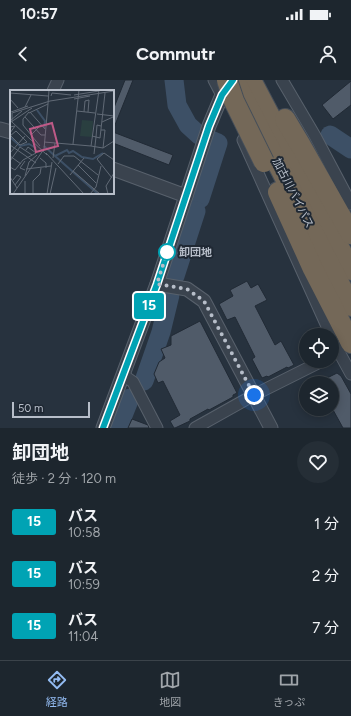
<!DOCTYPE html>
<html lang="ja">
<meta charset="utf-8">
<style>
body{margin:0;font-family:Figtree,"Noto Sans JP",sans-serif;background:#252e36;color:#f1f3f6;height:100vh;display:flex;flex-direction:column;font-size:15px;white-space:nowrap}
*{box-sizing:border-box;margin:0}
p{font-size:13px;color:#a0a5aa}
.icon{flex:none;width:22px;height:22px;fill:none;stroke:currentColor;stroke-width:2;stroke-linecap:round;stroke-linejoin:round}
.map{position:relative;height:348px;overflow:hidden}
.side{display:flex;flex-direction:column;background:#1d262e;flex:1}
.side>*{flex:none}
.badge{padding:0 8px;border-radius:3px;font-size:14px;line-height:26px}
.fabs{position:absolute;left:299px;top:248px;display:grid;gap:8px}
.fabs a{display:grid;place-items:center;width:40px;height:40px;border-radius:50%;background:#1d262e;box-shadow:0 2px 10px #0003,0 0 0 1px #3b434a;font-size:20px}
.scale{position:absolute;left:12px;bottom:10px;width:78px;box-sizing:border-box;padding-left:4px;border:2px solid #b7bec9;border-top:0;font-size:11px;line-height:14px;white-space:nowrap;color:#b7bec9;-webkit-text-stroke:3px #1f2833;paint-order:stroke}
.you{position:absolute;width:20px;height:20px;margin:-10px;border:3px solid #fff;border-radius:50%;background:#1a73e8;box-shadow:0 0 0 6px #1a73e833}
.map>.badge{position:absolute;translate:-50% -50%;box-shadow:0 0 0 2px #fff}
.round{display:grid;place-items:center;flex:none;width:42px;height:42px;border-radius:21px;background:#252e36}
.headline{display:flex;align-items:center;justify-content:space-between;height:68px;padding:0 12px}
h1{font-size:19px;font-weight:700;line-height:30px}
ul{padding:0;list-style:none}
li{display:flex;align-items:center;gap:12px;height:52px;padding:0 12px}
li div{flex:1}
li b{display:block;font-size:15px}
li em{font-style:normal}
li .badge{min-width:44px;font-weight:700;text-align:center}
.status{display:flex;justify-content:space-between;align-items:center;height:28px;padding:0 20px;background:#1d262e;direction:ltr}
.status svg{height:11px;fill:currentColor}
header{display:flex;justify-content:space-between;align-items:center;height:52px;padding:0 12px;background:#1d262e;font-size:18px;font-weight:700}
.menu{display:flex;justify-content:space-around;align-items:center;height:56px;border-top:1px solid #3b434a;background:#1d262e;font-size:11px;color:#a0a5aa}
.menu a{display:grid;justify-items:center;gap:2px}
.menu .on{color:#93bbf2}
.map>svg:first-child{display:block}
.lines{fill:none;stroke-linecap:round;stroke-linejoin:round}
.river{stroke:#3d5066;stroke-width:19}
.building{fill:#505b69;stroke:#212a35}
.minor-casing{stroke:#58616c;stroke-width:13}
.tertiary-casing{stroke:#58616c;stroke-width:15}
.motorway-casing{stroke:#454e59;stroke-width:22}
.minor{stroke:#3a434e;stroke-width:11}
.tertiary{stroke:#3a434e;stroke-width:13}
.motorway{stroke:#746858;stroke-width:20}
.motorway-bridge-casing{stroke:#454e59;stroke-width:22;stroke-linecap:butt}
.motorway-bridge{stroke:#746858;stroke-width:20}
.line-casing{stroke:#fff;stroke-width:9}
.line{stroke:#00a3b4;stroke-width:6}
.walk{stroke:#b7bec9;stroke-width:4;stroke-dasharray:0 7.2}
.stop-dot{fill:#fff;stroke:#00a3b4;stroke-width:2}
.labels{text-anchor:middle;dominant-baseline:central;stroke-width:4;stroke-linejoin:round;paint-order:stroke}
.street-label{font-size:11px;fill:#b7bec9;stroke:#1f2833}
.stop-label{font-size:11px;font-weight:bold;fill:#b7bec9;stroke:#1f2833;text-anchor:start}
.inset-river{fill:none;stroke:#3d5066;stroke-width:2}
.inset-road{fill:none;stroke:#616a76;stroke-width:1}
.view{fill:#be5a87;fill-opacity:0.15;stroke:#be5a87;stroke-width:2}
.inset-edge{fill:none;stroke:#b7bec9;stroke-width:2}
</style>
<div class="status"><b>10:57</b><svg viewBox="0 0 49 12"><path d="M0 12V9h3v3zM5 12V6h3v6zM10 12V3h3v9zM15 12V0h3v12zM26 1h20v11H26zM47 4h2v5h-2z"/></svg></div>
<header><svg class="icon" aria-label="back" viewBox="0 0 24 24"><path d="M15 5l-7 7 7 7"/></svg>Commutr<svg class="icon" aria-label="person" viewBox="0 0 24 24"><circle cx="12" cy="8" r="4"/><path d="M4 21q1-7 8-7t8 7"/></svg></header>
<div class="map">
<svg width="351" height="348" viewBox="0 0 351 348">
<rect width="100%" height="100%" fill="#27323e"/>
<g class="lines">
<g class="river">
<path d="M174 0 177 25 188 45 199 55 218 63 200 119"/>
<path d="M330 55 351 69"/>
<path d="M175 196 196 131"/>
<path d="M144 301 161 252 170 215"/>
<path d="M118 348 130 318"/>
</g>
</g>
<g class="building">
<path d="M125 0H133L113 50V30Z"/>
<path d="M351 1V25L333 39 322 25Z"/>
<path d="M113 52 173 75 169 85 113 63Z"/>
<path d="M247 201 251 208 258 204 267 220 255 226 275 265 281 261 294 285 288 288 287 287 268 297 267 296 262 298 252 279 255 277 235 237 227 240 219 224 233 216 230 210Z"/>
<path d="M200 241 237 313 233 315V317L209 330 208 329 190 339V341L175 348H174L170 341 180 335 163 301 158 303 154 294 159 282 165 278 161 269 171 265V256Z"/>
<path d="M337 293 341 296 351 314V348H343L332 328V303H317Z"/>
<path d="M132 339 148 345 149 348H128Z"/>
</g>
<g class="lines">
<g class="minor-casing">
<g id="minor">
<path d="M214 0 225 21"/>
<path d="M282 0 315 56 351 124"/>
<path d="M53 11 58 0"/>
<path d="M243 60 331 255"/>
<path d="M332 257 339 272 351 294"/>
<path d="M123 295 133 302 157 348"/>
<path d="M195 348 254 315 322 281"/>
</g>
</g>
<g class="tertiary-casing">
<g id="tertiary">
<path d="M0 49 11 52"/>
<path d="M113 89 186 116"/>
<path d="M157 204 187 209 204 221 271 348"/>
<path d="M103 348 157 204 209 46 222 15 232 1"/>
</g>
</g>
<g class="motorway-casing">
<g id="motorway">
<path d="M251 0 351 190"/>
<path d="M237 5 351 226"/>
<path d="M285 39 300 64 351 154"/>
<path d="M278 112 313 189 351 263"/>
</g>
</g>
<use href="#minor" class="minor"/>
<use href="#tertiary" class="tertiary"/>
<use href="#motorway" class="motorway"/>
<g class="motorway-bridge-casing">
<path id="motorway-bridge" d="M227 0 234 21 264 82"/>
</g>
<use href="#motorway-bridge" class="motorway-bridge"/>
</g>
<g class="lines">
<g class="line-casing">
<path id="line" d="M103 348 157 204 209 46 222 15 233 0"/>
</g>
<use href="#line" class="line"/>
<path class="walk" d="M167 172 157 204 187 209 204 221 254 315"/>
</g>
<circle class="stop-dot" cx="167" cy="172" r="8"/>
<g class="labels">
<g class="street-label">
<text transform="translate(293 113) rotate(63)">加古川バイパス</text>
</g>
<g class="stop-label">
<text x="179" y="172">卸団地</text>
</g>
</g>
<g transform="translate(10 10)">
<rect width="104" height="104" fill="#27323e"/>
<path d="M72 30 83 31 82 47 70 46Z" fill="#2a3f40"/>
<path class="inset-river" d="M27 20 35 31 34 38M0 47 10 56 19 54 26 58M34 56 45 66 57 60 59 63 63 61 72 67 83 69 93 63M45 66 88 104"/>
<path class="inset-road" d="M0 3 38 6M64 5 89 1M41 6 42 3 61 5M0 9 8 18M64 9 80 6M15 17 21 5M67 21 85 23M1 22 18 16M19 22 13 29V35L30 56M20 22 35 39M74 22 75 11 79 10 78 22M19 23 38 14 39 0M87 24 104 26M15 27 31 45H35M1 30 12 21M1 32 22 18M92 32 103 27M0 37 5 36 0 43M91 40H95L93 58M22 44 31 35M0 45 10 55 17 52 6 41 0 46M82 46 90 48 95 3M86 47 87 35 91 36M34 52 81 56 89 0M63 54 69 0M0 55 26 73M81 56 93 58 104 51M16 60 18 57 26 63M0 63 15 46M36 63 74 104M84 64 86 47M37 65 2 32V23L40 11 104 1M0 66 11 74M30 68 36 73V78M43 68 45 53M0 71 10 57 22 65M15 71 10 78 15 80M48 74 54 66H64L88 85M68 75 86 93M0 77 5 80 13 70 26 63M16 79 41 76M63 81 90 104M60 85 74 68M15 86 19 72 27 65M0 87 7 98M102 88 87 69 94 63 104 70M3 90 7 85 11 87 5 95M3 104 34 59 38 14M15 104V91M23 104V91L30 84 31 78M37 104 42 72M40 104 46 78M80 104 86 97 91 76M98 104 96 96 104 83"/>
<path class="view" d="M42 33 48 56 26 62 20 39Z"/>
<rect width="104" height="104" class="inset-edge"/>
</g>
</svg>
<div class="fabs">
<a><svg class="icon" aria-label="locate" viewBox="0 0 24 24"><circle cx="12" cy="12" r="6"/><path d="M12 2v4M12 18v4M2 12h4M18 12h4"/></svg></a>
<a><svg class="icon" aria-label="layers" viewBox="0 0 24 24"><path d="M12 4l9 5-9 5-9-5zM3 14l9 5 9-5"/></svg></a>
</div>
<div class="scale">50 m</div>
<div class="you" style="left:254px;top:315px"></div>
<b class="badge" style="left:149px;top:226px;background:#00a3b4;color:#fff">15</b>
</div>
<section class="side">
<div class="headline"><div><h1>卸団地</h1><p>徒歩 · 2 分 · 120 m</p></div><a class="round"><svg class="icon" aria-label="heart" viewBox="0 0 24 24"><path d="M12 20l-8-8c-3-5 5-10 8-4 3-6 11-1 8 4z"/></svg></a></div>
<ul>
<li><span class="badge" style="background:#00a3b4;color:#fff">15</span><div><b>バス</b><p>10:58</p></div><em>1 分</em></li>
<li><span class="badge" style="background:#00a3b4;color:#fff">15</span><div><b>バス</b><p>10:59</p></div><em>2 分</em></li>
<li><span class="badge" style="background:#00a3b4;color:#fff">15</span><div><b>バス</b><p>11:04</p></div><em>7 分</em></li>
</ul>
</section>
<nav class="menu">
<a class="on"><svg class="icon" aria-label="directions" viewBox="0 0 24 24"><path d="M12 3l9 9-9 9-9-9zM9 14v-3h6M13 9l2 2-2 2"/></svg>経路</a>
<a><svg class="icon" aria-label="map" viewBox="0 0 24 24"><path d="M3 6l6-2 6 2 6-2v14l-6 2-6-2-6 2zM9 4v14M15 6v14"/></svg>地図</a>
<a><svg class="icon" aria-label="tickets" viewBox="0 0 24 24"><path d="M3 7h18v10H3zM15 7v10"/></svg>きっぷ</a>
</nav>
